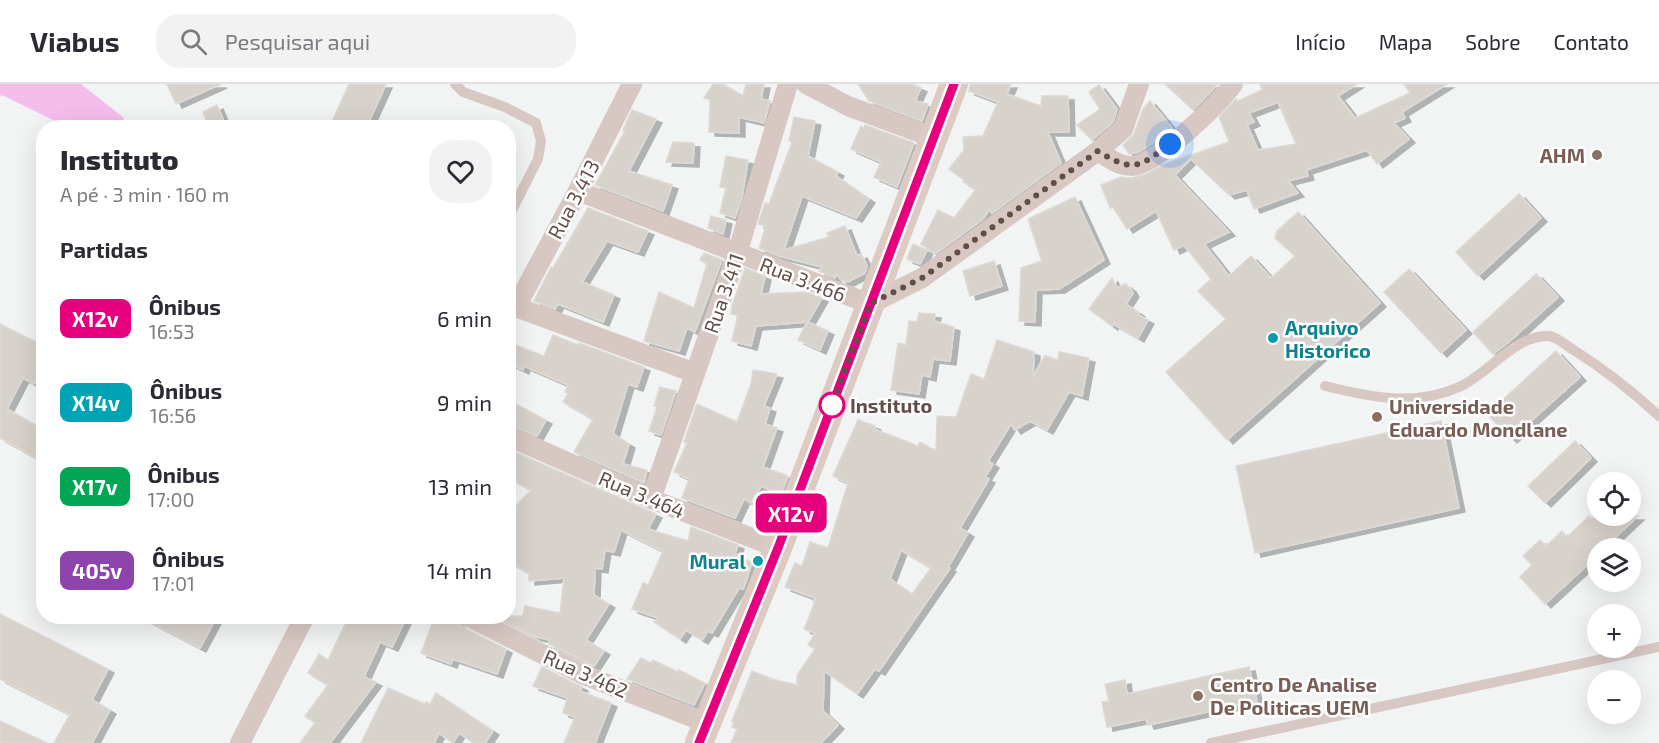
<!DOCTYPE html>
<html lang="pt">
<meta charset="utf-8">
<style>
body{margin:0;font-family:"Exo 2",sans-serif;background:#f2f2f3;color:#2b2b33;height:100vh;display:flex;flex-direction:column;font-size:22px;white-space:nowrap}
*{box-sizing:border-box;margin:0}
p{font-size:20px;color:#7c7c81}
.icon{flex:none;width:33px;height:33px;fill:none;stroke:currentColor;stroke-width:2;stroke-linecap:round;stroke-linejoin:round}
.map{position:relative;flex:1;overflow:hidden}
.sheet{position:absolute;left:36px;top:36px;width:480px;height:504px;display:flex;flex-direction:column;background:#fff;border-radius:24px;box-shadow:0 6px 24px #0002}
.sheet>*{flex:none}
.badge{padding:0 12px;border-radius:9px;font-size:21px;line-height:39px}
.tools{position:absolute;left:1587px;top:388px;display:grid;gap:12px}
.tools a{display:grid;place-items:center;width:54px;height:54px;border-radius:50%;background:#fff;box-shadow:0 6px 24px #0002;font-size:30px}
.you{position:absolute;width:30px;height:30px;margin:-15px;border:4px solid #fff;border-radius:50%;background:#1a73e8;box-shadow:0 0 0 9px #1a73e833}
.map>.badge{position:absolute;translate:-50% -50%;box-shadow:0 0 0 3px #fff}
h2{padding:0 24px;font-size:22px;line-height:54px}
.round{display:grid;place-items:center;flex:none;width:63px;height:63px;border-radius:24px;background:#f2f2f3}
.head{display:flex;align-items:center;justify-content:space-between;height:102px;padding:0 24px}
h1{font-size:28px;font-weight:800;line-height:45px}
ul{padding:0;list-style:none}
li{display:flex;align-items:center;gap:18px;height:84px;padding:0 24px}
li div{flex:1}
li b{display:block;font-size:22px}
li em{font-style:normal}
li .badge{min-width:66px;font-weight:700;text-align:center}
header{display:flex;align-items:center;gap:36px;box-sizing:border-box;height:84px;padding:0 30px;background:#fff;border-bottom:2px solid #e1e1e2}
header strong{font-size:28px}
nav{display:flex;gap:33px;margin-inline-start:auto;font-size:21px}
.search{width:420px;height:54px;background:#f2f2f3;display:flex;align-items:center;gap:15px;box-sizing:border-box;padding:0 21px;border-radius:24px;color:#7c7c81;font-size:22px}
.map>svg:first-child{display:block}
.green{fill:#f5bdec}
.building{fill:#d8d2cd;stroke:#ded9d5;stroke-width:1.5;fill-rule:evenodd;filter:url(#shadow)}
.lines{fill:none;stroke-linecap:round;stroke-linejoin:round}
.lane{stroke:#d8c8c4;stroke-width:10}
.street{stroke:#d8c8c4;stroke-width:20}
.secondary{stroke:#dccac3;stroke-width:28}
.line-casing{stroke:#fff;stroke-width:14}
.line{stroke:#e6007e;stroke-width:9}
.walk{stroke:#624d47;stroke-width:6;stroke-dasharray:0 10.8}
.education-dot{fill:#8d6e63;stroke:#fff;stroke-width:2}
.culture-dot{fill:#0f9aa8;stroke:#fff;stroke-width:2}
.stop-dot{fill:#fff;stroke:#e6007e;stroke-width:3}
.labels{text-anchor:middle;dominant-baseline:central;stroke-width:5;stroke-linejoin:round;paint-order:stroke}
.education-label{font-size:20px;font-weight:bold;fill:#785e54;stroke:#fff;text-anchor:start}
.street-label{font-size:20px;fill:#624d47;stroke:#fff}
.culture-label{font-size:20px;font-weight:bold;fill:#0d838f;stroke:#fff;text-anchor:start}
.stop-label{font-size:20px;font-weight:bold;fill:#624d47;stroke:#fff;text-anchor:start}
</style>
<header>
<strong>Viabus</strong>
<div class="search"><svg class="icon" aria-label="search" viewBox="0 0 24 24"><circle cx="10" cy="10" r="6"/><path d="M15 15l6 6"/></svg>Pesquisar aqui</div>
<nav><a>Início</a><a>Mapa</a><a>Sobre</a><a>Contato</a></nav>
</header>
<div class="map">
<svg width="1659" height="659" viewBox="0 0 1659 659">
<defs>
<filter id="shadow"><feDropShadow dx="6" dy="4" stdDeviation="0" flood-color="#0004"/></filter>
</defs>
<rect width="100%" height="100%" fill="#f2f4f4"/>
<path class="green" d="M0 0H81L124 34 120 43H67L2 11 0 13Z"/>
<g class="building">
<path d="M167 0H221L176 20Z"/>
<path d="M349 0H386L366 44H329Z"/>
<path d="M713 0H723L743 12 746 0H764L761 15 770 17 764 39 739 33V49L709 48 710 16 704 14Z"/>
<path d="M858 0H912L921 4 915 17 928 20 922 37 869 17Z"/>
<path d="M970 0H1011L1007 10 1041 22 1042 12H1068L1069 48H1048L1061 79 992 129 989 126 983 135 935 170 921 160 938 126 954 134 976 105 963 98 964 96 949 85 964 66 963 53 983 52 998 18 969 7Z"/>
<path d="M1165 0H1218L1193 26Z"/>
<path d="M1260 0H1357L1338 12 1355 34 1410 9 1404 0H1447L1402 28 1405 34 1394 39 1409 55 1377 80 1367 66 1306 86 1308 92 1288 97 1298 109 1254 125 1247 106 1229 111 1191 75 1175 91 1229 148 1204 160 1229 192 1251 172 1271 194 1295 172 1275 154 1277 147 1298 128 1380 219 1227 356 1166 288 1226 235 1198 207 1211 195 1184 161 1174 166 1156 127 1127 145 1113 123 1110 124 1101 101 1121 93 1132 94 1146 90 1165 80 1229 58 1219 33 1236 15 1238 17 1262 6ZM1278 18 1296 60 1258 66 1247 41 1254 38 1249 29Z"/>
<path d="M1099 1 1117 25 1113 38 1092 56 1077 41 1100 25 1089 8Z"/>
<path d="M1150 17 1172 44 1150 61 1138 68 1129 70 1123 61 1134 50 1143 25Z"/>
<path d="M217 21 223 35 208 41 203 28Z"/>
<path d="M632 26 656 35 629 87 672 101 663 127 595 101 625 47 623 46Z"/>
<path d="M794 33 815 37 808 72 838 88 836 92 869 115 856 134 802 112 784 166 829 153 827 149 845 142 857 172 861 170 867 182 865 189 848 198 841 196 837 190 835 194 819 187 822 183 779 172 759 164 766 142 758 140 765 119 769 120 792 58 789 57Z"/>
<path d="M865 41 914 59 897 103 874 93 881 78 851 65 861 42 864 44Z"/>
<path d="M673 58 694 59 693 79 666 78Z"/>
<path d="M726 72 748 76 742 113 735 134 720 129 726 104 720 103Z"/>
<path d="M1519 110 1541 134 1478 192 1456 168Z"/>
<path d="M1075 113 1104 176 1059 205 1036 206 1035 238 1019 237 1021 184 1042 177 1028 135Z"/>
<path d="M588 124 648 147 638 168 607 157 582 198 614 211 603 238 558 220 555 225 534 217 551 183 553 184Z"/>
<path d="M711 132 726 136 723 150 708 144Z"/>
<path d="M913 160 927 166 920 180 907 175Z"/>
<path d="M704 169 722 176 695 248 687 244 679 267 644 257 659 208 694 224 707 180 700 176Z"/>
<path d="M994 177 1002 202 970 212 963 187Z"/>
<path d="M745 184 765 192 761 210 806 208 822 214 808 238 828 247 820 266 798 256 807 238 756 242 751 262 732 257 738 231 731 230 732 222Z"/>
<path d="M1409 185 1466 246 1441 269 1384 208Z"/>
<path d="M1536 190 1558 213 1510 257 1493 270 1473 248Z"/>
<path d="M1112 194 1117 204 1125 200 1130 204 1133 209 1126 220 1139 229 1138 231 1148 236 1138 254 1113 240 1112 242 1089 225Z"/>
<path d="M919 229 935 230 934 237 954 243 950 277 933 275 930 293 922 291 919 310 891 306 898 259 906 261 909 237 917 238Z"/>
<path d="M0 240 44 262V293L39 290 34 300 23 294 7 325 44 346V378L0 354Z"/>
<path d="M553 251 578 261 579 259 644 283 637 303 628 300 613 350 629 360 623 380 647 386 644 399 574 368 593 335 563 318 568 309 565 308 568 301 524 282 523 286 508 279V258L544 272Z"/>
<path d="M997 256 1034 268 1033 292 1045 272 1058 276 1059 268 1089 274 1082 312 1069 308 1047 346 1030 337 1015 346 1011 340 988 377 993 380 985 393 989 395 960 444 968 449 948 483 950 484 879 587 875 585 857 610 824 587 823 627 838 641 821 659H731L737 645 732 643 734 637H732L752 587 772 595 797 601V591L815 565 808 561 815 549 804 545 815 518H813L815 514 785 503 795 479 802 482 810 458 828 464 848 399 833 392 858 336 875 342 874 345 918 362 920 358 936 367 937 332 956 333 971 290 984 295ZM901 466 931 484 912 510 890 495Z"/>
<path d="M1556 267 1580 293 1511 355 1487 330Z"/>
<path d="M753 286 777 290 764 322 770 324 765 340 777 344 763 383 788 392 781 410 761 402 751 419 744 415 735 434 682 414 689 395 674 388 687 359 684 358 697 320 737 338 751 300Z"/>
<path d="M660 303 676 307 661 351 649 347 657 323 654 322Z"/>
<path d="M508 316 546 336 537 352 508 340Z"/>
<path d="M1441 337 1459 424 1255 469 1236 382Z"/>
<path d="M1575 357 1591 374 1545 419 1528 402Z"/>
<path d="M508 365 656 430 648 445 688 457 691 443 738 461 735 470 739 471 738 473 752 478 746 498 743 505 739 504 712 549 708 547 702 556 686 546 680 555 654 538 658 534 632 525 643 499 648 501 663 467 621 446 614 468 605 466 602 485 595 484 594 511 609 520 586 556 604 567 594 582 549 560 550 556 536 553 495 532H523L525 522 560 529 564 494 529 497V489L508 477V430L531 406 508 393Z"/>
<path d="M1589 432 1592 435 1595 432H1638L1603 465H1598V471L1545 520 1520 493 1532 481 1523 472 1540 456 1546 462 1562 447 1567 453Z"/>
<path d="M0 530 108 585 92 616 110 626 92 659H54L70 630 0 595Z"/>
<path d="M139 532H217L200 564Z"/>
<path d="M349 532H407L392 563 380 558 364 593 376 598 330 659H300L315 639 305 632 328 601 308 589 319 570 328 576Z"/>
<path d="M435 532H455L457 538 462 543 506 565 497 590 453 575 451 580 421 569Z"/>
<path d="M641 574 651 579 653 576 678 588 679 586 705 599 694 621 627 595Z"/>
<path d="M542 583 582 603 580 607 611 619 595 659H564L575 633 563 629 567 614 533 602Z"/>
<path d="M1249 583 1257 617 1148 641 1146 635 1107 643 1102 618 1109 617 1105 600 1125 596 1127 610Z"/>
<path d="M388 604 425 620 426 618 430 620 436 609 493 647 485 659H474L459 649 453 659 439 649 434 659H361Z"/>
<path d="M0 637 47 659H0Z"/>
</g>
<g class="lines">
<g class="lane">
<path d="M455 0 463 8 505 23 536 39 541 57 538 75 508 134"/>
<path d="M1325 302C1370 313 1415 323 1459 303 1487 291 1516 250 1549 252 1557 253 1566 261 1572 265 1604 285 1632 307 1659 332"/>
<path d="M1211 659 1659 563"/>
</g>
<g class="street">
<path d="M806 0 848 22 935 54"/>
<path d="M1098 67C1108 74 1119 82 1132 82 1157 80 1218 21 1233 0"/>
<path d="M578 107 870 220 922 194 1098 67 1123 45 1139 0"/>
<path d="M516 223 695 289"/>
<path d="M508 226 516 223 578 107 632 0"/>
<path d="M508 352 651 415 778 464"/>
<path d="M651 415 737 170 788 0"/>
<path d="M467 532 584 591 707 639"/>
<path d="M240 659 305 532"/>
</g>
<path class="secondary" d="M699 659 778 464 954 0"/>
</g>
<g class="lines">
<g class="line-casing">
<path id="line" d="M699 659 778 464 954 0"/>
</g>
<use href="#line" class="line"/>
<path class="walk" d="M832 321 829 329 870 220 922 194 1098 67C1133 89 1138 84 1170 60"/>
</g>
<g class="education-dot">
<circle cx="1597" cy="71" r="6"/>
<circle cx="1377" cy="333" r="6"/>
<circle cx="1198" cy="612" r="6"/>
</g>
<g class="culture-dot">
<circle cx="1273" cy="254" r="6"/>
<circle cx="758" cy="477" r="6"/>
</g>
<circle class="stop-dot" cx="832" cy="321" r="12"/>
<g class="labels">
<g class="education-label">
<text x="1585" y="71" text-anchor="end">AHM</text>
<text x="1389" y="322">Universidade<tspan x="1389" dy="23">Eduardo Mondlane</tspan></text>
<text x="1210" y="600">Centro De Analise<tspan x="1210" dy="23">De Politicas UEM</tspan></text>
</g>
<g class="street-label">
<text transform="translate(573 115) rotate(-62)">Rua 3.413</text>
<text transform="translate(803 195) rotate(21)">Rua 3.466</text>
<text transform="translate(723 209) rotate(-71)">Rua 3.411</text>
<text transform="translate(642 410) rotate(23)">Rua 3.464</text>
<text transform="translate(586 589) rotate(24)">Rua 3.462</text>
</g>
<g class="culture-label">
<text x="1285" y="243">Arquivo<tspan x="1285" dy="23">Historico</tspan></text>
<text x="746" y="477" text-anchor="end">Mural</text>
</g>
<g class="stop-label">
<text x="850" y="321">Instituto</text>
</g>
</g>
</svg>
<div class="tools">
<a><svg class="icon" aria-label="locate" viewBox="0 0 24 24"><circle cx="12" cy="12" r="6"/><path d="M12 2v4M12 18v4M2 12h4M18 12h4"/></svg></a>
<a><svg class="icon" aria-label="layers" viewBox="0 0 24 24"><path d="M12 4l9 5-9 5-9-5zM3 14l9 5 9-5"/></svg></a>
<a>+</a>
<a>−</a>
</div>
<div class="you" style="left:1170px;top:60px"></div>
<b class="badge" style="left:791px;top:429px;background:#e6007e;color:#fff">X12v</b>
<section class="sheet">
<div class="head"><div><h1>Instituto</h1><p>A pé · 3 min · 160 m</p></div><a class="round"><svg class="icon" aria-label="heart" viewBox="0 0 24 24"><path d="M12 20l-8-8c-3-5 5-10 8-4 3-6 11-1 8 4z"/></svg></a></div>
<h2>Partidas</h2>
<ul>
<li><span class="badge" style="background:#e6007e;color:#fff">X12v</span><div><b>Ônibus</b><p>16:53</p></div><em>6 min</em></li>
<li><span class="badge" style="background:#00a3b4;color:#fff">X14v</span><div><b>Ônibus</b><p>16:56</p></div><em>9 min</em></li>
<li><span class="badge" style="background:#00a651;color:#fff">X17v</span><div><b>Ônibus</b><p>17:00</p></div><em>13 min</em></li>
<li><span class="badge" style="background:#8e44ad;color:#fff">405v</span><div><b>Ônibus</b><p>17:01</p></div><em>14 min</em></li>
</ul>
</section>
</div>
